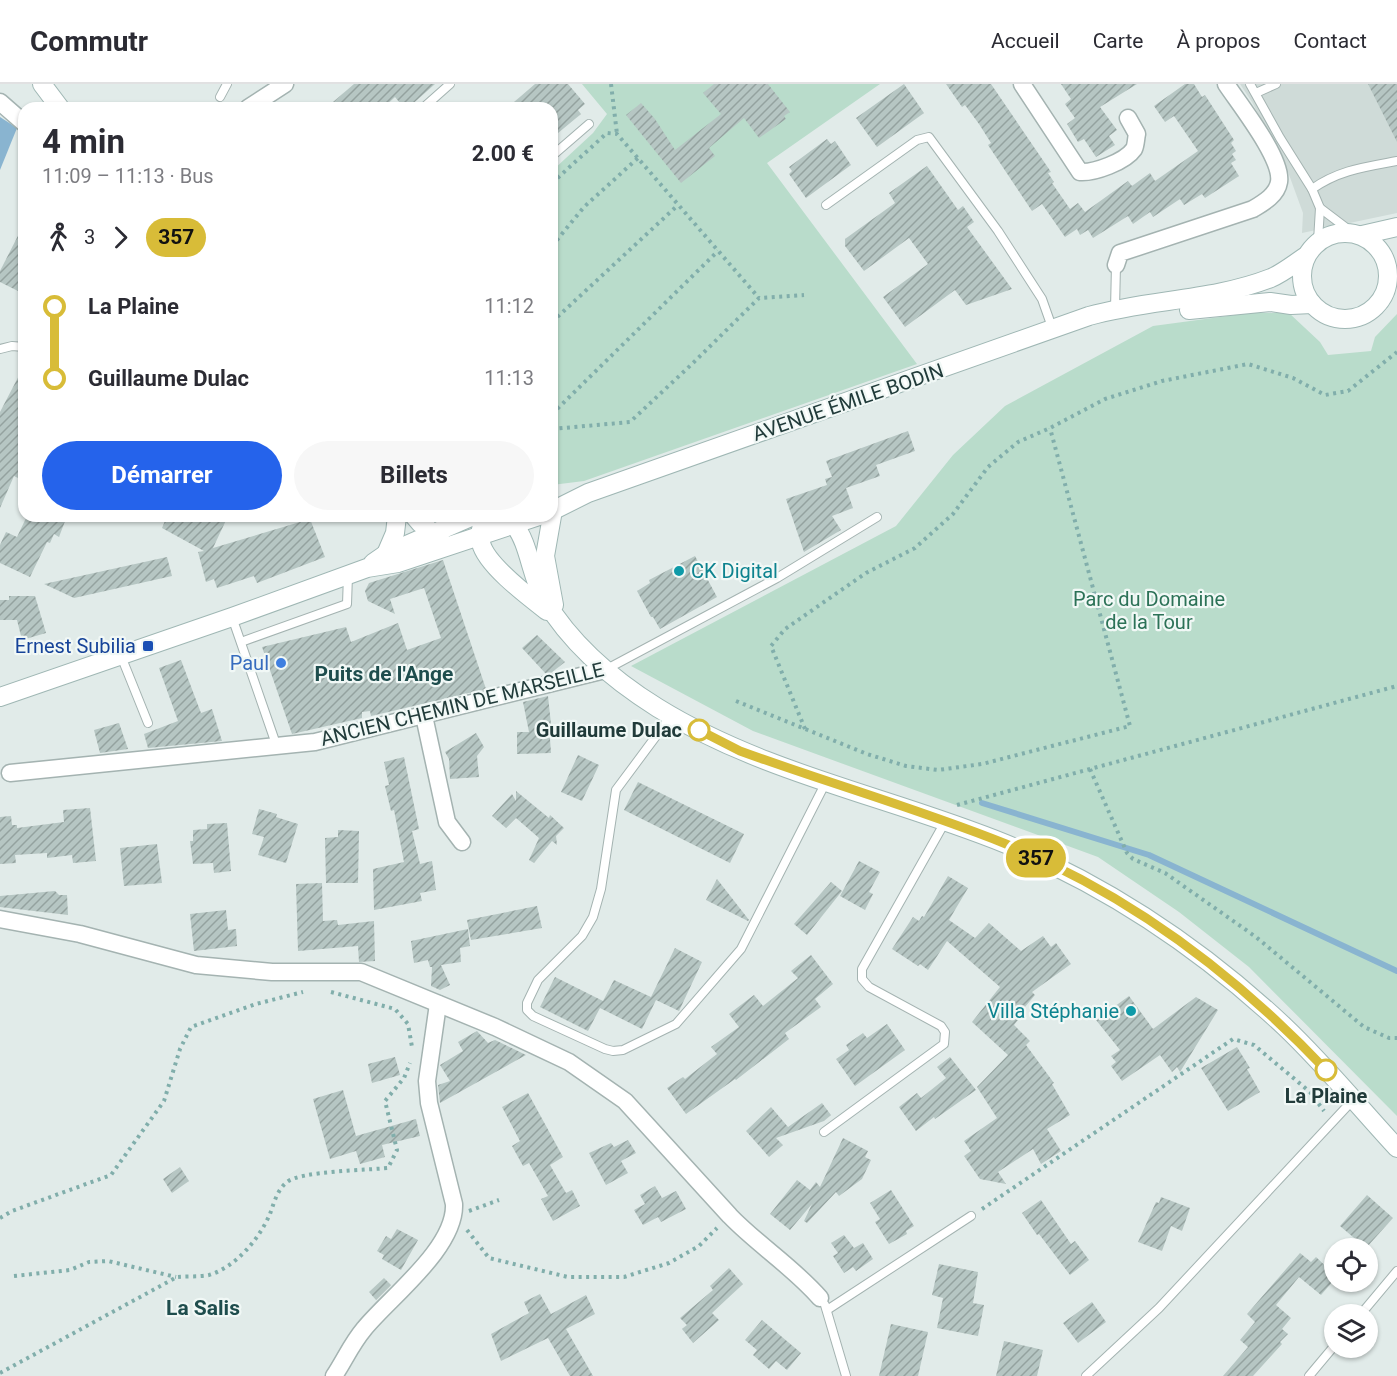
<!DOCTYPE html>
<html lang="fr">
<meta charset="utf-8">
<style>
body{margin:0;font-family:Roboto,sans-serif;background:#f7f7f7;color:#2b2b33;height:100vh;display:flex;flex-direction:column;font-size:22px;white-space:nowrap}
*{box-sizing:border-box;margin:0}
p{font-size:20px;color:#7c7c81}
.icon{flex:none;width:33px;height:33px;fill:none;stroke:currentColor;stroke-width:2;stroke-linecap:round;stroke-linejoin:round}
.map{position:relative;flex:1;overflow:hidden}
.details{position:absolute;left:18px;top:18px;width:540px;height:420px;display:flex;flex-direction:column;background:#fff;border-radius:18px;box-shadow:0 2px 4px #0004}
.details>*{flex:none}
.badge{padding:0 12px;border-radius:20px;font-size:21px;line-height:39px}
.controls{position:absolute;left:1324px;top:1154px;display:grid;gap:12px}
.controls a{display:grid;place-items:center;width:54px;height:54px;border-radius:50%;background:#fff;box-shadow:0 2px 4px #0004;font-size:30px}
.map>.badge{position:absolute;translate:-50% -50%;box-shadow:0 0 0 3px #fff}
.legs{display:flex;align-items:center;gap:9px;height:66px;padding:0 24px;font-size:20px}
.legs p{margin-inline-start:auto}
.summary{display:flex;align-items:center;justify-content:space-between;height:102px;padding:0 24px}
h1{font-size:33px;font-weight:700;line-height:45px}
.button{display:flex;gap:12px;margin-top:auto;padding:12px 24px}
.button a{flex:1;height:69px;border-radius:36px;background:#2563eb;color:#fff;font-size:24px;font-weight:700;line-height:69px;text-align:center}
.button a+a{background:#f7f7f7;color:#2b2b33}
ul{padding:0 24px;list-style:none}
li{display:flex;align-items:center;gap:21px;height:72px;font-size:22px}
li i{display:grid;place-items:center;width:9px;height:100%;margin:0 8px;background:currentColor}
li i::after{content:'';width:15px;height:15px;margin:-8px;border:4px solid;border-radius:50%;background:#fff}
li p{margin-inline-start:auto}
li:first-child i{background:linear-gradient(#0000 50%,currentColor 0)}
li:last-child i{background:linear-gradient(currentColor 50%,#0000 0)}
header{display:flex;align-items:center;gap:36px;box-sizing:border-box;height:84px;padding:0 30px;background:#fff;border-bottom:2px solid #e1e1e2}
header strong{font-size:28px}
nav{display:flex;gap:33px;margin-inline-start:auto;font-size:21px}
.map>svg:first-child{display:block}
.built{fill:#cfdbd8}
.green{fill:#b9dccb}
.water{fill:#89b4d0}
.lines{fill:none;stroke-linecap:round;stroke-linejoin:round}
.stream{stroke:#89b4d0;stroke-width:6}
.building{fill:url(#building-hatch)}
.lane-casing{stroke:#a4b3b1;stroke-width:10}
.street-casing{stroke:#a4b3b1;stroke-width:19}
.secondary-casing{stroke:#9fb7b4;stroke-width:20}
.path{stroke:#81aeab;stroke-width:4;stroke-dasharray:3 4.5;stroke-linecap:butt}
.lane{stroke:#fff;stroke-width:8}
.street{stroke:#fff;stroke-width:16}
.secondary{stroke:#fff;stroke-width:18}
.line-1-casing{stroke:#fff;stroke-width:14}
.line-1{stroke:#d8bc38;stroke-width:9}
.culture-dot{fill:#0f9aa8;stroke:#f1f8f6;stroke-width:2}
.transit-dot{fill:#1a4fb4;stroke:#f1f8f6;stroke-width:2}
.shop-dot{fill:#3f7fe0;stroke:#f1f8f6;stroke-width:2}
.stop-1-dot{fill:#fff;stroke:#d8bc38;stroke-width:3}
.labels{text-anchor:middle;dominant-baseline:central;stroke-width:4.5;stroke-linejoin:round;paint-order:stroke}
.street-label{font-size:20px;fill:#213b3a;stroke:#f1f8f6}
.culture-label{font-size:20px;fill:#0d838f;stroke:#f1f8f6;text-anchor:start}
.park-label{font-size:20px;fill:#2c7257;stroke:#f1f8f6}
.transit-label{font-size:20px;fill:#164399;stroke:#f1f8f6;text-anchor:end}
.shop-label{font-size:20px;fill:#366cbe;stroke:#f1f8f6;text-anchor:end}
.stop-label{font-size:20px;font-weight:bold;fill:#213b3a;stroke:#f1f8f6;text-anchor:end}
.neighbourhood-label{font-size:21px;font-weight:bold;fill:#1e4d4d;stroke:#f1f8f6}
</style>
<header>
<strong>Commutr</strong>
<nav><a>Accueil</a><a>Carte</a><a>À propos</a><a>Contact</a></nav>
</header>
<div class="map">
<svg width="1397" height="1292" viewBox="0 0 1397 1292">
<defs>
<pattern id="building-hatch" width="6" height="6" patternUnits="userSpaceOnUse" patternTransform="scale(1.5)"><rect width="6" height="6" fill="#b6c6c3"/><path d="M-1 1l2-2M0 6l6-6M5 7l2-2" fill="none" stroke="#94a29f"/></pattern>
</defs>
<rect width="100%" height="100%" fill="#e1ebe9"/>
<path class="built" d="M1240 0H1397V129L1302 149 1303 129 1288 88 1252 18Z"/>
<g class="green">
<path d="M582 0H880L767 79 917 280 584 397 552 401V87L593 49 607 30Z"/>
<path d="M1250 229H1289L1320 258 1328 271 1371 267 1375 253 1397 230V1032L1249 883 1179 828 1098 773 753 647 631 582 896 442 953 371 1005 322 1153 242Z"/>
</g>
<path class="water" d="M0 33 17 44 0 86Z"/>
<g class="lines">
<path class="stream" d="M982 719 1149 771 1397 887"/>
</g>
<g class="building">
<path d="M354 0H435L408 24H404L395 13 383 24H326Z"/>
<path d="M535 0H568L585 20 578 26 581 30 552 54V24H507Z"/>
<path d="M714 0H768L790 28 784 32 786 35 759 54 744 34 709 64 715 72 681 99 626 31 641 19 655 35 675 66 721 30 703 9Z"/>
<path d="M904 0 924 29 877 63 856 34Z"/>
<path d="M946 0H991L1051 88 1048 89 1054 98 1052 99 1070 125 1078 119 1085 128 1128 97 1132 102 1150 89 1155 97 1198 67 1174 32 1165 38 1154 22 1185 0H1194L1202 13 1205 11 1234 56 1231 59 1236 67 1232 70 1236 76 1231 79 1239 92 1205 114 1202 110 1184 121 1180 115 1153 133 1150 128 1133 140 1128 132 1093 154 1088 146 1080 151 1077 145 1065 153 1042 120 1032 127 988 61 991 59 979 40 965 21 962 23Z"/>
<path d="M1061 0H1137L1100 23 1117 46 1109 52 1115 61 1096 73 1084 55 1078 58 1067 40 1075 34 1065 20 1071 15Z"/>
<path d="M1368 0H1397V58Z"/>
<path d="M827 55 831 60 835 57 851 81 806 114 789 90 792 87 789 83Z"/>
<path d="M927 82 958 126 963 122 974 138 967 143 1012 205 966 221 955 206 905 243 883 213 928 180 909 154 864 187 845 162V155L895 119 889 109Z"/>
<path d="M24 140V210L0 198V187Z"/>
<path d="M24 282V350L19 361 24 363V386L20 395 14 392 0 424V328Z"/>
<path d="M908 347 915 367 876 381 880 392 846 404 853 424 832 432 841 446 804 468 786 415 827 401 825 395 832 393 826 377Z"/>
<path d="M27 432H67L59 453 54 450 50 459 47 458 30 493 0 479V461L6 448 17 453Z"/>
<path d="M167 432H228L213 464 310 435 325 473 257 499 254 492 217 504 214 495 206 498 198 468 204 467 162 444Z"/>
<path d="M695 472 717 513 660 545 653 533H651L637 507 650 499 649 496Z"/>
<path d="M167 473 172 492 74 514 44 500Z"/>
<path d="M443 476 486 605 371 632 370 627 362 628V634L292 650 262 563 346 543 351 558 398 539 407 566 441 554 424 504 390 515 395 530 368 517 365 507 369 499Z"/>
<path d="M9 512H35L46 549 22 556 17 536H0V516H9Z"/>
<path d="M537 551 565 578 551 589 546 590 522 564Z"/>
<path d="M181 576 201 629 212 625 222 657 148 664 144 650 178 637 159 584Z"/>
<path d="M548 612 551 640 549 641 551 669 517 670V648H529L523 618Z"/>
<path d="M119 639 128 665 100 669 94 646Z"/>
<path d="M476 649 484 663 477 672 479 693 450 695 449 675 445 668Z"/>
<path d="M578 671 599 681 582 717 561 708Z"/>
<path d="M404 673 419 745 412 747 420 780 432 777 436 806 420 809 422 817 374 826 373 785 404 778 394 726 391 727 385 702 389 701 384 678Z"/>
<path d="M638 698 744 750 730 779 624 726Z"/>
<path d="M516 707 549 734 550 731 564 744 556 752 557 761 552 757 534 779 529 776 539 754 516 734 506 744 492 732 512 710 516 717Z"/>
<path d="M90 724 96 777 73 779 72 771 47 774V769L15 771 16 779 0 780V733L11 732 12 741H17V744L64 738 63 726Z"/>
<path d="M259 725 277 730 276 733 298 740 286 779 258 771 264 753 252 750Z"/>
<path d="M227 739 231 787 214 789 213 779 193 780 190 757H193V746L207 745V740Z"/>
<path d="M338 746 359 747 358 799H326L325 754 338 753Z"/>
<path d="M157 760 162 799 124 802 120 764Z"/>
<path d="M859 777 880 788 869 808 873 810 865 826 840 812Z"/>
<path d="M948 792 968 804 949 836 975 854 989 839 1021 867 1043 852 1051 863 1056 859 1071 880 1032 908 1035 911 1019 930 1021 932 1014 941 1030 957 1026 961 1054 999 1052 1000 1070 1031 1047 1045 1061 1067 1041 1080 1033 1065 998 1088 1006 1100 980 1095 964 1072 971 1067 964 1057 997 1034 977 1003 1008 971 972 938 1000 903 947 857 928 886 920 880 918 882 892 865 913 833 919 837 922 832 924 833Z"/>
<path d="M717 795 749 836 748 837 706 816Z"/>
<path d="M831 798 842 807 807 851 794 840Z"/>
<path d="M322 799 323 837 337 836 338 841 374 837 375 877 359 878 358 862 298 867 296 800Z"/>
<path d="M55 807 59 811H67L68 831 0 823V812Z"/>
<path d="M537 822 542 844 471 856 467 836Z"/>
<path d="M226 826 228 846 236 845 237 862 194 867 190 830Z"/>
<path d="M468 845 470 862 460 864 461 878 441 881 450 901 440 906 431 902 432 883H430L428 876 414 879 411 857Z"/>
<path d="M675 864 702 878 679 927 656 916 642 945 600 924 588 947 540 923 555 893 603 917 614 896 651 913Z"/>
<path d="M811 871 833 900 815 915 821 923 785 949 789 955 736 996 735 995 686 1030 667 1004 683 993 685 995 717 970 711 963 739 943 729 930 754 911 763 922 798 894 791 887Z"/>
<path d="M1129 912 1153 945 1196 913 1218 926 1180 988 1177 983 1172 988 1160 971 1122 997 1111 982 1116 978 1111 972 1120 966 1096 936Z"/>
<path d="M887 940 905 966 855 1002 836 975 849 966 846 961 863 949 867 954Z"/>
<path d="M477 947 488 959 495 956 526 971 440 1019 438 1001 450 997 440 981 463 967 458 958Z"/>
<path d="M1237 963 1250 984 1247 985 1260 1008 1228 1027 1201 984Z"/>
<path d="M395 973 400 991 372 999 368 980Z"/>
<path d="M950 973 976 1006 935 1035 934 1033 916 1047 899 1023 917 1009 921 1014 946 994 937 983Z"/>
<path d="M343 1006 356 1052 416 1035 420 1052 382 1061 385 1073 360 1080 356 1067 330 1075 313 1015Z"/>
<path d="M528 1009 563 1073 550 1081 566 1109 572 1106 580 1122 553 1137 541 1115 548 1112 529 1079 523 1082 512 1062 520 1057 502 1023Z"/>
<path d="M822 1019 831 1031 824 1037 776 1054 783 1061 769 1073 746 1047 771 1023 788 1043Z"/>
<path d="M843 1054 868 1067 865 1073 871 1076 862 1095 839 1112 836 1108 807 1139 804 1137 812 1120 790 1146 770 1130 797 1096 810 1106 816 1098 820 1103Z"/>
<path d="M628 1056 636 1069 621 1077 628 1089 606 1101 589 1069 611 1059 614 1063Z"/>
<path d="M180 1083 189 1097 172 1109 163 1095Z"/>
<path d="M655 1102 662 1114 676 1107 686 1125 661 1138 658 1133 643 1141 634 1126 645 1120 640 1111Z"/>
<path d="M891 1106 914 1142 906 1147 907 1150 889 1160 875 1138 880 1135 870 1119Z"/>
<path d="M1367 1111 1393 1134 1366 1164 1340 1142Z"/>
<path d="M1161 1113 1190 1124 1182 1147 1171 1142 1162 1167 1138 1158 1156 1118 1159 1119Z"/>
<path d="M1041 1116 1071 1160 1075 1157 1089 1176 1070 1191 1039 1150 1037 1151 1022 1129Z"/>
<path d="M397 1145 418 1156 401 1186 382 1175 384 1171 377 1167 386 1152 391 1155Z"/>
<path d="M844 1151 854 1164 863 1159 873 1175 856 1187 853 1183 844 1189 833 1172 838 1169 831 1159Z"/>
<path d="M1300 1169 1311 1178 1316 1173 1335 1191V1195L1321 1211 1299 1193 1276 1221 1291 1234 1282 1245 1288 1250 1280 1258 1282 1260 1253 1292H1223L1248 1263 1240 1256 1255 1238 1247 1230Z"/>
<path d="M939 1180 978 1188 973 1219 984 1221 978 1252 937 1244 943 1214 932 1211Z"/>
<path d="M729 1184 743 1200 712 1229 719 1236 693 1259 682 1245 687 1241 680 1234 713 1206 710 1202Z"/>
<path d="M384 1194 391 1201 376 1216 369 1208Z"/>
<path d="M540 1210 551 1230 586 1211 595 1230 566 1245 593 1292H570L548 1254 501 1277 491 1250 529 1229 524 1218Z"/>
<path d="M1092 1218 1106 1238 1078 1259 1063 1239Z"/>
<path d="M762 1236 801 1269 787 1286 776 1277 769 1285 753 1271 757 1266 745 1256Z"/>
<path d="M891 1240 928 1248 918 1292H879Z"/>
<path d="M1004 1257 1043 1266 1037 1292H996Z"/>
</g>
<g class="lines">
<g class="lane-casing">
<g id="lane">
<path d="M1250 0 1280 54 1312 105 1320 124 1353 149"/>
<path d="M1256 9 1276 0"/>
<path d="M220 13 227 0"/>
<path d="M423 24 450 0"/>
<path d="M552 72 589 40"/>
<path d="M1312 105C1339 86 1365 83 1397 77"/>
<path d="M826 121 917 56 929 53 998 147 1042 215 1053 246"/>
<path d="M1318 157 1320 124"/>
<path d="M1115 225 1116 181"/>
<path d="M0 265 12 262 24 263"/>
<path d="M232 533 277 663"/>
<path d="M241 558 347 520 348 491"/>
<path d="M121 572 148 639"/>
<path d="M605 586 777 494 877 433"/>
<path d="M671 632 616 706 601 805 593 833 582 852 538 896 527 919V926L533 932 605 965 613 967 623 966 676 940 741 865 826 698"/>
<path d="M824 1048 944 960 945 948 941 942 869 903 862 895V885L945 738"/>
<path d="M825 1221 846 1292"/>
<path d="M827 1226 971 1132"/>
<path d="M1361 1230 1397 1187"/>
<path d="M1086 1292 1159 1224 1353 1016"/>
<path d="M1309 1292 1335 1261"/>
</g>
</g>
<g class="street-casing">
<g id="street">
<path d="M1022 0 1080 88C1094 89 1125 78 1134 65 1136 61 1136 54 1137 50L1128 34"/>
<path d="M0 18 24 39"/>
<path d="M248 24 285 0"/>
<path d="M1116 181 1120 169 1253 125C1263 119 1277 111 1279 98 1283 75 1240 21 1226 0"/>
<path d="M424 632 447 738 462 758"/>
<path d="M10 689 315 658 605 586"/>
<path d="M0 835 80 850 196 881 272 888H361L495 943 569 978 625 1017 730 1132C758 1161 793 1183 820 1214"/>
<path d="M334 1292C344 1277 352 1259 364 1245 389 1214 456 1164 454 1120L429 1019 427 997 438 920"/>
</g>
</g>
<g class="secondary-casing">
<g id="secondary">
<path d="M42 0 60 24"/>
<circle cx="1345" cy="192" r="43"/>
<path d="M1362 151 1397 143"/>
<path d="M1189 226 1270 218 1291 221 1312 220"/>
<path d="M552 427 588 409 1089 232C1149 215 1212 217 1271 194 1283 189 1295 179 1306 172"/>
<path d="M414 432 420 439 440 454"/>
<path d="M486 432C482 440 478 450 481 459 486 481 529 513 547 527"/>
<path d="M500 432C505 435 510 437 514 441 529 458 531 493 544 515 571 560 613 596 658 624 765 690 891 713 1006 760 1109 803 1204 867 1285 943 1325 981 1360 1024 1397 1064"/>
<path d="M552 432 545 472 554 521"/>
<path d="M386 470 395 449 397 432"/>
<path d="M373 479 386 470 473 432"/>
<path d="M0 613 232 533 367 484 398 479 539 432"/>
</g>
</g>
<g class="path">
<path d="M611 0 617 50"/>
<path d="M552 99 607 49 617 50 759 214"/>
<path d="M552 162 584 123 638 74"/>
<path d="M552 238 678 121"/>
<path d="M552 330 718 167"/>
<path d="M552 345 630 338 692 280 759 214 804 211"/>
<path d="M736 617 867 670 906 682 938 686 982 680 1130 642 1050 344"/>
<path d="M805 645 771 562 785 545 866 489 915 464 953 430 988 383 1018 358 1050 344 1105 315 1162 297 1248 280 1293 294 1325 311 1348 307 1397 268"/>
<path d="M1090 685 1127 769 1133 775 1165 789 1256 853 1364 943 1389 954H1397"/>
<path d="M957 721 1397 602"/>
<path d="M331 908 395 925 408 940 412 963"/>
<path d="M982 1125 1233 955 1254 961 1310 1008 1324 1027"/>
<path d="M469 1127 499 1116"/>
<path d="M0 1134 12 1127 111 1091 164 1017 180 965 191 943 256 920 303 908"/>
<path d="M467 1146 489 1174 568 1193H624L669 1179 699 1162 717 1144"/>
<path d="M14 1192 70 1186 89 1178 108 1177 176 1193"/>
<path d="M0 1289 177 1193C187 1192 200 1193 209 1191 236 1183 259 1155 270 1130 274 1119 277 1106 287 1098 300 1087 369 1086 388 1084L397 1066 385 1017 404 994 410 979"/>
</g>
<use href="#lane" class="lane"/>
<use href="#street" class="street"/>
<use href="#secondary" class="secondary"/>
</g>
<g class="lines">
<g class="line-1-casing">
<path id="line-1" d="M699 646 740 667C828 699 919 725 1006 760 1128 810 1235 890 1326 986"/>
</g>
<use href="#line-1" class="line-1"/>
</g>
<g class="culture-dot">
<circle cx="679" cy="487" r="6"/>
<circle cx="1131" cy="927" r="6"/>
</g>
<rect class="transit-dot" x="142" y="556" width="12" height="12" rx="3"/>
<circle class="shop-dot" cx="281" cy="579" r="6"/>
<g class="stop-1-dot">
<circle cx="699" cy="646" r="10"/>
<circle cx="1326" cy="986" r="10"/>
</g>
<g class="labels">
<g class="street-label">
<text transform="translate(848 318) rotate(-19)">AVENUE ÉMILE BODIN</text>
<text transform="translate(462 620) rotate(-14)">ANCIEN CHEMIN DE MARSEILLE</text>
</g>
<g class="culture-label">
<text x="691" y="487">CK Digital</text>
<text x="1119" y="927" text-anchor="end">Villa Stéphanie</text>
</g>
<g class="park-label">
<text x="1149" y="515">Parc du Domaine<tspan x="1149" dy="23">de la Tour</tspan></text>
</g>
<g class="transit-label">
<text x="136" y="562">Ernest Subilia</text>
</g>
<g class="shop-label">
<text x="269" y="579">Paul</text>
</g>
<g class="stop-label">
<text x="682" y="646">Guillaume Dulac</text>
<text x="1326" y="1012" text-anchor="middle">La Plaine</text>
</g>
<g class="neighbourhood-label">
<text x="384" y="590">Puits de l'Ange</text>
<text x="203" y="1224">La Salis</text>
</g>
</g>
</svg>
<div class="controls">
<a><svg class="icon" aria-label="locate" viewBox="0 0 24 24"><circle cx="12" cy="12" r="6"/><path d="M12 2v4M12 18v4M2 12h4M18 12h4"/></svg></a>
<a><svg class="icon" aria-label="layers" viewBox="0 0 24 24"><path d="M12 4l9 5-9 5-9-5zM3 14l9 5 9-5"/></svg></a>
</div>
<b class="badge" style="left:1036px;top:774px;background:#d8bc38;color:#111">357</b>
<section class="details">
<div class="summary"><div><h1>4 min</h1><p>11:09 – 11:13 · Bus</p></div><b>2.00 €</b></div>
<div class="legs"><svg class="icon" aria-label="walk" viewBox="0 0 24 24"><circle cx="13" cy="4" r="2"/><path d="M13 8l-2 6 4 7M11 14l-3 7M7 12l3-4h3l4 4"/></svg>3<svg class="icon" aria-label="forward" viewBox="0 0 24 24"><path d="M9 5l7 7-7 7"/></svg><b class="badge" style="background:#d8bc38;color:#111">357</b></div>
<ul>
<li><i style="color:#d8bc38"></i><b>La Plaine</b><p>11:12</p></li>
<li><i style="color:#d8bc38"></i><b>Guillaume Dulac</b><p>11:13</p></li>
</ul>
<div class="button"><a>Démarrer</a><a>Billets</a></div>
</section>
</div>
